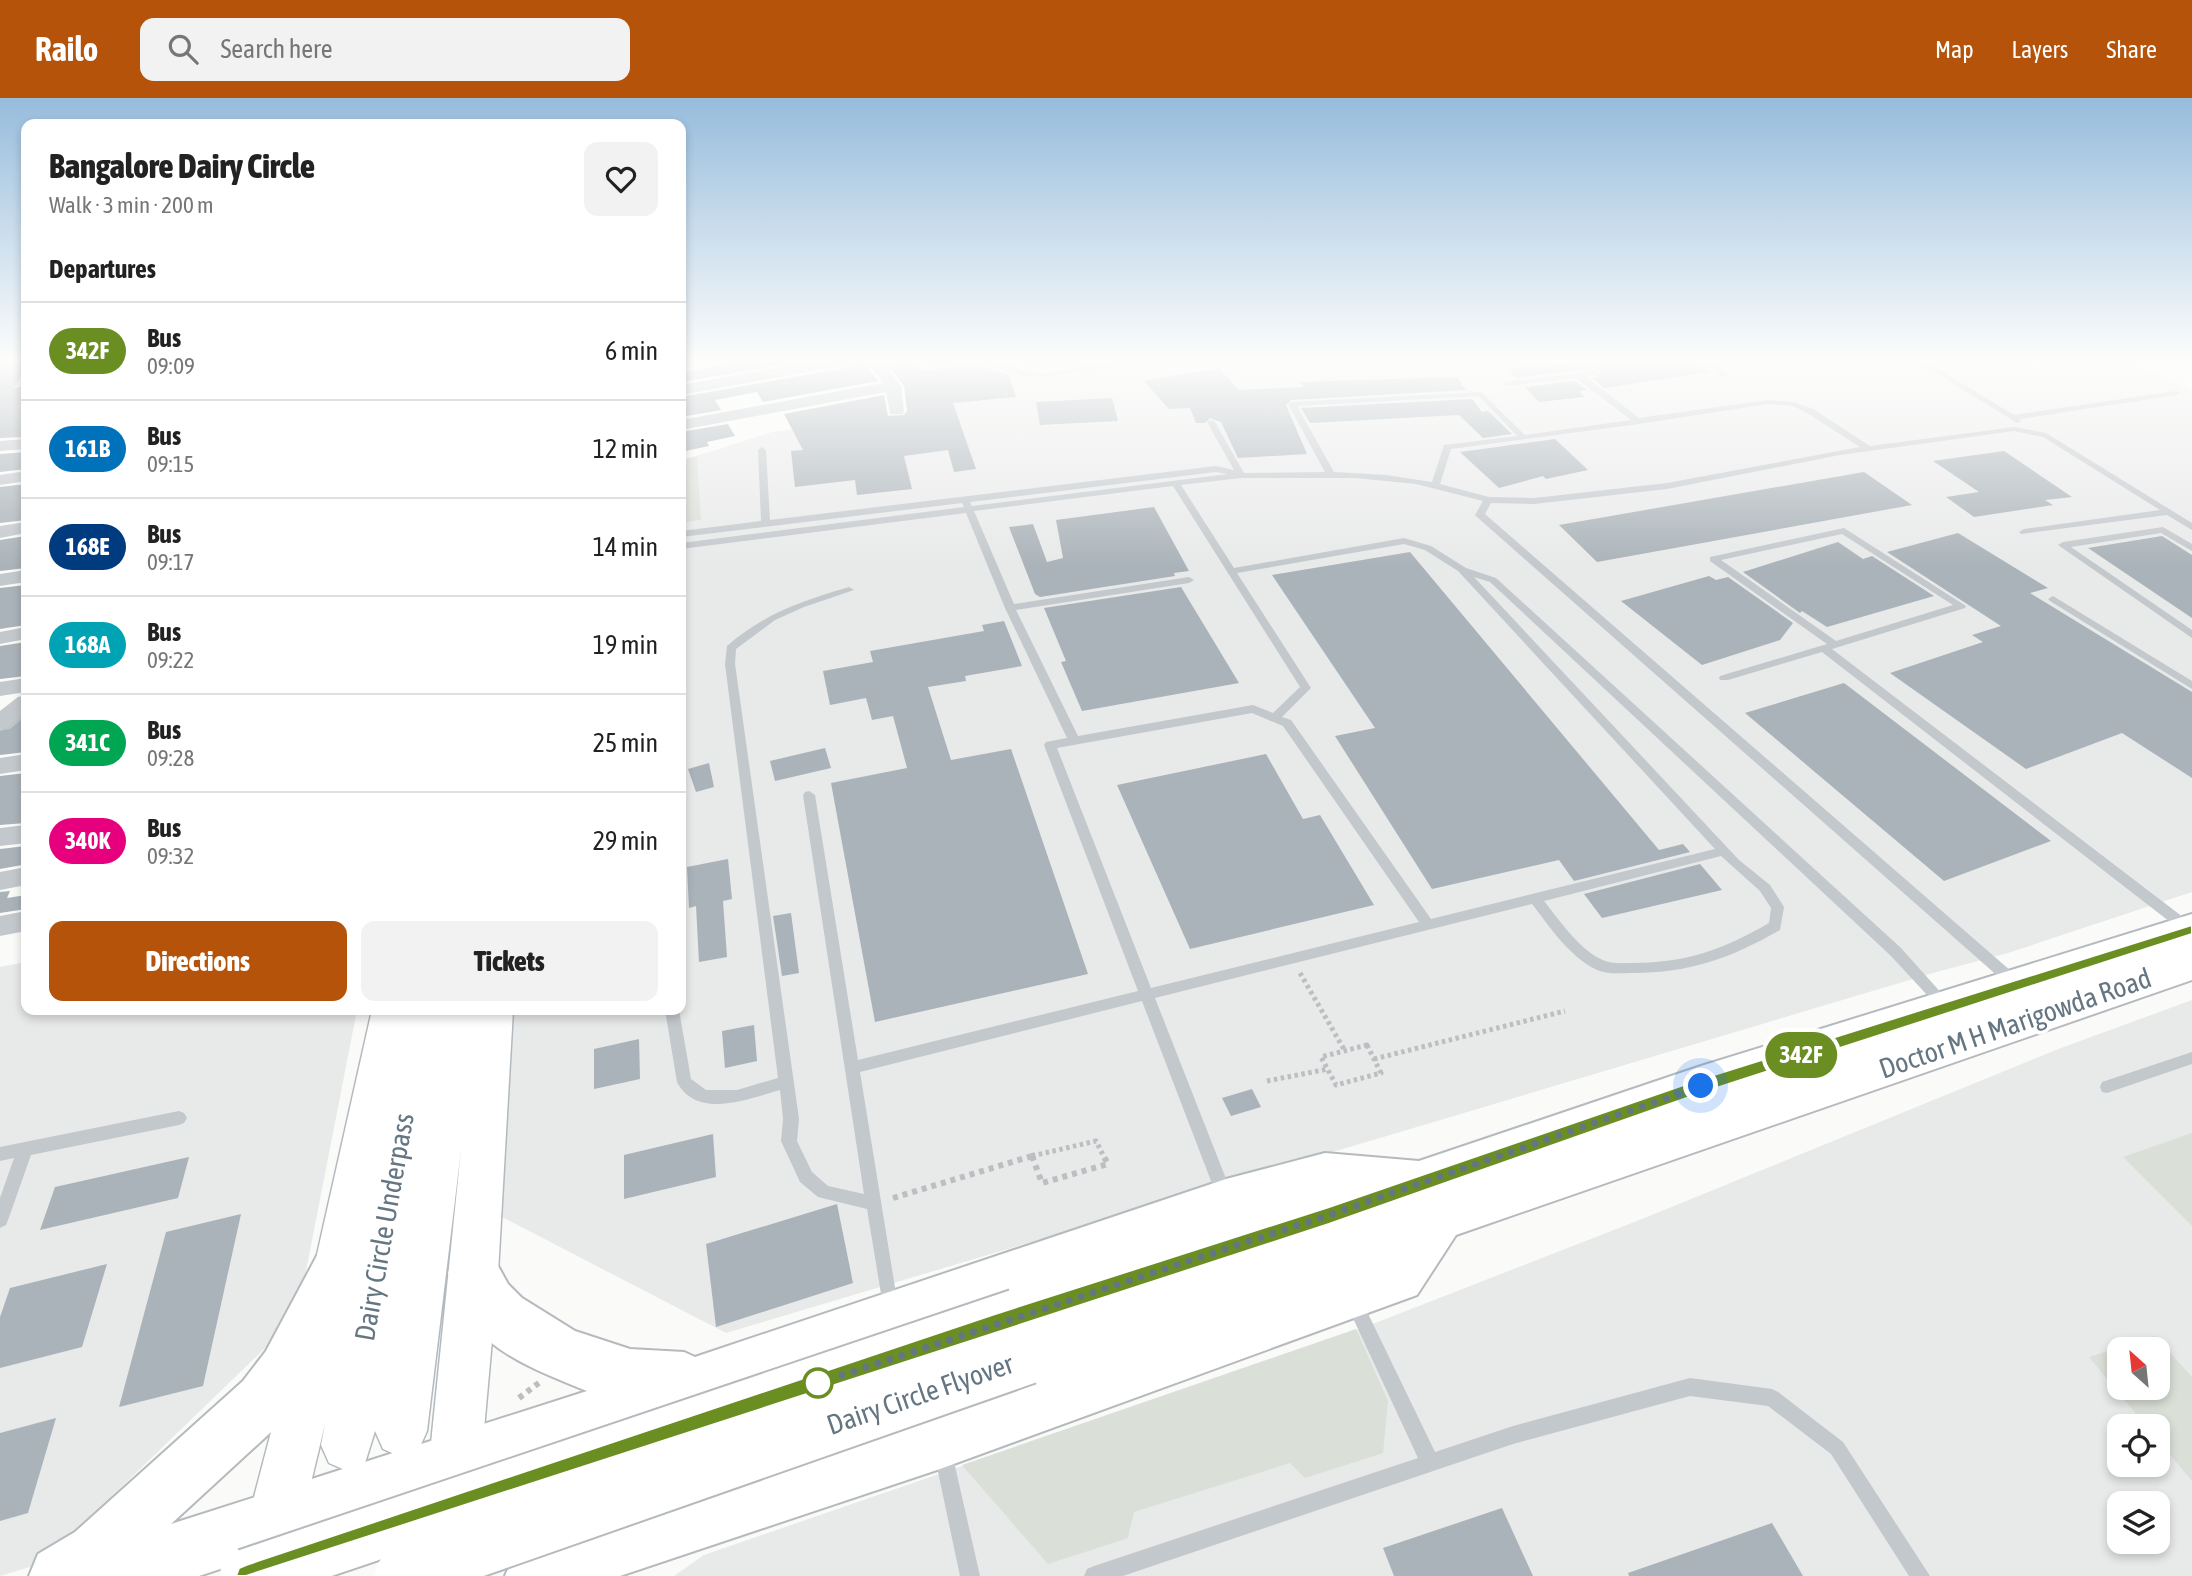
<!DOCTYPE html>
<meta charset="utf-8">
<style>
body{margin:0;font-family:"Asap Condensed",sans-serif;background:#f2f2f2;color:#222;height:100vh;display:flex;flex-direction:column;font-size:26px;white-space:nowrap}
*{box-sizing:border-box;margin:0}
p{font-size:23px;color:#767676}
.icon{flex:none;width:38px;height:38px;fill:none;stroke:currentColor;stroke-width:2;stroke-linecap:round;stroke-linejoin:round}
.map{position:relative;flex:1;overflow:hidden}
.details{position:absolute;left:21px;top:21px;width:665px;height:896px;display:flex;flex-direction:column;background:#fff;border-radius:14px;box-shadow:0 4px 10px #0003}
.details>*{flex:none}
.badge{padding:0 14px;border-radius:23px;font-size:24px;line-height:46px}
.needle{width:46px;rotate:333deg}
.controls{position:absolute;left:2107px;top:1239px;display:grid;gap:14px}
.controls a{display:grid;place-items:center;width:63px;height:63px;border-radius:14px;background:#fff;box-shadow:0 4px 10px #0003;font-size:35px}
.you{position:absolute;width:35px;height:35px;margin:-18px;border:5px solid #fff;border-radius:50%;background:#1a73e8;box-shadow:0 0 0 10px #1a73e833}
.map>.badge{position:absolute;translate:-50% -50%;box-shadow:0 0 0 4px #fff}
h2{padding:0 28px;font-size:26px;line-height:63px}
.round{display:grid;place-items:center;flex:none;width:74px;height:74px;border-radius:14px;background:#f2f2f2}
.overview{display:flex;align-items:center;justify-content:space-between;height:119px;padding:0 28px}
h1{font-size:33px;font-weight:800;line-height:52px}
.action{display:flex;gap:14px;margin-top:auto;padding:14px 28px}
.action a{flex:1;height:80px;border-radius:14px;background:#b45309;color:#fff;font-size:28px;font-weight:800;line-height:80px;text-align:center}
.action a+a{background:#f2f2f2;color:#222}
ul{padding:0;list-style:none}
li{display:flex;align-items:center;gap:21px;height:98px;padding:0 28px;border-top:2px solid #e0e0e0}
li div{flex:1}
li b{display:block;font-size:26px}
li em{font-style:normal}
li .badge{min-width:77px;font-weight:700;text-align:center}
header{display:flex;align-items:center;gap:42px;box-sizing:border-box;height:98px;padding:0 35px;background:#b45309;color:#fff}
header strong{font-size:33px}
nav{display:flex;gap:38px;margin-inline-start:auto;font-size:24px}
.search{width:490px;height:63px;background:#f2f2f2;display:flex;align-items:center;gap:18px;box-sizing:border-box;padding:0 24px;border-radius:14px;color:#767676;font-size:26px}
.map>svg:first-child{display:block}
.built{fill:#e8e9e9;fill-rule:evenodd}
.green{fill:#dadfd7;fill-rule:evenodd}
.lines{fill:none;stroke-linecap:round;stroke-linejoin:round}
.stream{stroke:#bbc7cb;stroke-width:7}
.building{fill:#aab3b9}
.secondary-casing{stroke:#b3babf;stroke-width:3}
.primary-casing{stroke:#b5babe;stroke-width:4}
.path-far1{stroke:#bbbfc2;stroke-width:5;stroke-dasharray:3.5 3.5;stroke-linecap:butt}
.path{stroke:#bbbfc2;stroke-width:6;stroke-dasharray:5 5;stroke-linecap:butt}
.service{fill:#c3c8cc;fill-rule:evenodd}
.minor{fill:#c3c8cc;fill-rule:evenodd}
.secondary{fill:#fff;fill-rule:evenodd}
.primary{fill:#fff;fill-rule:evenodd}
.primary-bridge-casing{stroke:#b5babe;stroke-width:58;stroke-linecap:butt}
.primary-bridge{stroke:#fff;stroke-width:54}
.line{fill:#6b8e23;stroke:#fff;stroke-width:2}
.walk{stroke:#657683;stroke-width:7;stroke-dasharray:0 12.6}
.stop-dot{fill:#fff;stroke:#6b8e23;stroke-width:3.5}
.labels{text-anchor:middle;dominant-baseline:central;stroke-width:7;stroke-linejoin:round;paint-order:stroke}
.near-street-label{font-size:28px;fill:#657683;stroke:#fff}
</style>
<header>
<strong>Railo</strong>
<div class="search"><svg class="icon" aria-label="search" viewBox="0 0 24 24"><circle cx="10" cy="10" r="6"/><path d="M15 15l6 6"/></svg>Search here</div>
<nav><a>Map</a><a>Layers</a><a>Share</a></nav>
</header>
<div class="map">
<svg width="2192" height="1478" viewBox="0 0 2192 1478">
<rect width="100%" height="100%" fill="#fafaf8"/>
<g class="built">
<path d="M924 262H2130L2192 293V794L2008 855 1933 875 726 1235 502 1119 509 912H681V425L701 422 697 358 772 334 935 310Z"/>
<path d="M26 864V912H357L297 1219 43 1465 0 1478V869Z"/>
<path d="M2192 902V1478H674L704 1457 1365 1229 1642 1121 2061 950ZM2119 1251H2158V1290H2119ZM2119 1328H2158V1367H2119ZM2119 1405H2158V1444H2119Z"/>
</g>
<g class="green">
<path d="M697 358 701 422 681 425V362Z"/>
<path d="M2192 1035V1128L2123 1059Z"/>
<path d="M1356 1231 1388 1303 1383 1355 1305 1380 1290 1365 1134 1414 1128 1440 1048 1466 962 1367Z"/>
<path d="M2155 1238 2192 1279V1383L2158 1342V1328H2146L2089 1259ZM2119 1251H2158V1290H2119Z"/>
</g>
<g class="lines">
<path class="stream" d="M0 636 26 615"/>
</g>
<g class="building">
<path d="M0 262H26V271L14 290 26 288V339L0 340Z"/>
<path d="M724 262H809L681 284V275L725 266Z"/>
<path d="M855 262H863L878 283 763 304 757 294 715 302 721 312 681 319V299L845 270Z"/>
<path d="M884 262H917L921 272 982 268 1009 277 1016 299 953 305 976 371 954 374 948 352 904 358 912 391 857 397 855 382 795 389 791 353 803 352 784 316 884 297 888 318 904 317 907 313 904 288Z"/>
<path d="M1594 262H1696L1710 274 1604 290 1592 280 1599 279 1600 273 1586 263Z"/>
<path d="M1571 265 1580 272 1516 280 1507 271Z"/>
<path d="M1219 270 1239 292 1303 289 1300 284 1457 279 1466 292 1291 302 1286 307 1307 356 1238 360 1221 324 1210 320 1205 325H1196L1190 310 1169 311 1144 283Z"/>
<path d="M1575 283 1587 292 1579 293 1585 299 1539 304 1525 289Z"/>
<path d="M1112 300 1118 323 1040 327 1036 304Z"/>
<path d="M1472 301 1482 314 1488 313 1512 336 1483 340 1459 317 1310 325 1301 310Z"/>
<path d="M728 326 735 338 707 344 709 348 681 354V334Z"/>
<path d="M1555 341 1588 372 1546 381 1543 378 1499 390 1460 354Z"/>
<path d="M2004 353 2072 399 2045 402 2053 407 1974 419 1946 399 1979 394 1933 363Z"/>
<path d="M26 354V371L0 374V356Z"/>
<path d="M1864 374 1912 407 1597 464 1559 427Z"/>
<path d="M26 386V422L0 425V389Z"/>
<path d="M1154 409 1189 473 1174 475 1175 478 1040 499 1035 496 1009 429 1033 426 1047 464 1063 460 1056 422Z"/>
<path d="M1958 435 2048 490 2030 495 2192 594V680L2122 635 2026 671 1890 575 1983 544 1972 537 2001 528 1887 454Z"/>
<path d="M26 438V470L0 473V442Z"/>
<path d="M2162 438 2192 457V520L2088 450Z"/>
<path d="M1838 444 1863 461 1872 458 1934 498 1827 529 1802 513 1800 515 1743 474Z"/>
<path d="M1410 454 1659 752 1683 746 1690 754 1574 783 1559 762 1432 791 1335 638 1375 630 1272 477Z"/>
<path d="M1709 478 1716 482 1728 479 1793 525 1780 542 1702 567 1621 503Z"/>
<path d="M26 487V527L0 531V490Z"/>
<path d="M1181 489 1239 585 1082 613 1061 564 1066 563 1044 510Z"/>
<path d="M1004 523 1022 568 965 578 966 583 928 589 951 662 1011 651 1088 876 875 924 831 685 907 670 893 618 872 622 866 600 830 607 823 573 873 564 870 553 984 533 982 527Z"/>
<path d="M26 544V578L0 581V548Z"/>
<path d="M1844 585 1852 591 2051 743 1944 783 1745 615Z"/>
<path d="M26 618V654L0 657V633L10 631Z"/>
<path d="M825 650 831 670 775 683 770 663Z"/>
<path d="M1266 656 1303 721 1320 717 1374 807 1190 851 1117 687Z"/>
<path d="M709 665 714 689 696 694 688 671Z"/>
<path d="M26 675V725L0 727V678Z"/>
<path d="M26 748V758L22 767 0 771V751Z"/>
<path d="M728 761 732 801 723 803 727 859 699 864 696 808 689 810 687 769Z"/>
<path d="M1700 766 1722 792 1602 820 1584 796Z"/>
<path d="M10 793 7 800 26 797V811L0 815V794Z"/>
<path d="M791 815 799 875 782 878 773 818Z"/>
<path d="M754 927 757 963 725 970 722 933Z"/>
<path d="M639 941 640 981 594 991V951Z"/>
<path d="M1252 991 1261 1009 1231 1018 1222 1000Z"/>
<path d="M713 1036 716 1079 624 1101V1057Z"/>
<path d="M189 1059 178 1100 40 1132 55 1089Z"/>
<path d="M837 1106 853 1185 716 1229 706 1146Z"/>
<path d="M241 1116 203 1288 119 1309 166 1134Z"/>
<path d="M107 1166 82 1249 0 1270V1219L10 1190Z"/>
<path d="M56 1320 28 1415 0 1423V1335Z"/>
<path d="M1502 1410 1533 1478H1394L1383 1450Z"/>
<path d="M1772 1425 1803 1478H1629L1628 1475Z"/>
</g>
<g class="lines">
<g class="secondary-casing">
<path id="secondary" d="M372 912H513L498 1175 481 1365 474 1384 455 1391 436 1384 429 1365 461 1052 427 1333 419 1351 401 1359 383 1351 375 1333 365 1365 347 1373 329 1365 321 1347 325 1326 302 1422 294 1441 275 1449 256 1441 248 1422 314 1170Z"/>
</g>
<g class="primary-casing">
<path id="primary" d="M2192 816V848L1634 1032 2192 848V882L1456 1137 1417 1197 940 1371 620 1478H505L514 1456 536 1447 683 1395 1023 1285 1008 1278 1000 1259 1007 1240 999 1237 991 1218 995 1209 706 1311 199 1478H29L38 1456 75 1434 243 1283 266 1253 320 1152 338 1145 356 1152 364 1170 327 1250 304 1291 283 1323 171 1426 587 1293C548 1277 497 1259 471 1224 461 1210 455 1191 448 1175L456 1157 474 1150 492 1157 508 1186 522 1200 575 1233 630 1251 684 1254 695 1259 1226 1081 1325 1055 1419 1063 1701 968Z"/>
</g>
<g class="path-far1">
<path d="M1300 875 1345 953"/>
<path d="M1367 947 1381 975 1336 987 1321 959Z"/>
<path d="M1374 961 1565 913"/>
<path d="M1267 983 1328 971"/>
<path d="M1032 1058 1096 1043 1104 1059"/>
<path d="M1029 1059 1032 1058"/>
</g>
<g class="path">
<path d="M1032 1058 1042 1085 1108 1066 1103 1057"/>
<path d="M1032 1058 1035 1057"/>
<path d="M893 1100 1032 1058"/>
<path d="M519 1300 540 1284"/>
</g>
<g class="service">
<path d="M974 262C997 260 1019 276 1043 275 1077 273 1111 259 1145 262L1141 264 1043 279 1021 278Z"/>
<path d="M1572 262H1580L1597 273V277L1585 278 1639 320 1768 302 1794 304 1813 311 1870 348 2014 329 2046 335 2192 425V432L2167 417 2021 436 2019 434 2024 431 2160 412 2043 339 2014 333 1840 357 1667 391 1534 406 1491 405 1485 416 2019 880 2021 884 2019 888 2014 889 2009 888 1477 419 1475 417 1483 403 1416 386 1355 380H1241L1181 387 1234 470 1404 440 1431 448 1466 470 1496 480 1901 850 1952 907 1950 911 1945 913 1940 911 1891 858 1490 484 1474 479 1739 762 1770 787 1784 809 1780 832C1731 860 1690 875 1632 875 1620 875 1607 877 1595 871 1568 857 1550 829 1532 806L1155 900 1232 1096 1230 1101 1224 1103 1218 1101 1216 1096 1142 903 860 974 898 1208 896 1214 890 1216 884 1214 867 1111 818 1099 800 1084 781 1043 783 1021 780 992C748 1001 697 1022 677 984L665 912H679L691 981 706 992H737L778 980 725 566 727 548C762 517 801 503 846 490L849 489 854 492 804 509 775 522 736 551 735 566 799 1021 797 1043 812 1074 828 1088 864 1096 803 697 805 694 809 693 815 697 858 962 1138 893 1044 647 1046 644 1067 640 1005 510 966 415 681 451V445L964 409 962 405 681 439V433L761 423 758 352 762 349 766 352 770 422 1216 368 1234 372 1207 324 1211 322 1215 324 1244 375 1325 374 1288 306 1292 304 1481 294 1525 337 1631 322 1576 280 1506 288 1502 286 1506 284 1587 274ZM1479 298 1517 338 1444 347 1432 384 1386 377 1334 374 1297 308ZM1768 306 1793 308 1807 315 1860 349 1667 385 1534 400 1489 399 1440 386 1451 351 1639 326ZM1216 374 1228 376 972 408 970 404ZM1173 388 1300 589 1273 615 1253 607 1078 638 1016 512 1189 485 1194 482 1189 479 1014 506 974 413ZM1404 446 1425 452 1458 473 1715 751 1431 821 1291 622 1282 619 1311 590 1237 475ZM1252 615 1283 628 1419 824 1151 890 1057 650ZM1721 758 1760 793 1771 810 1769 825C1722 852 1686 865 1631 865 1623 865 1613 866 1605 863 1579 852 1561 824 1544 803Z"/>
<path d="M1698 262H1707L1729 277 1722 279Z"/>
<path d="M1915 262H1924L2014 317 2176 293 2180 295 2176 297 2020 321 2021 323 2017 325Z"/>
<path d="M2163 429 2192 446V453L2161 435 2071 449 2192 532V540L2058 447 2063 444Z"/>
<path d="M1844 430 1966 508 1965 510 1832 551 2192 826V834H2183L1822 554 1728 582H1720L1719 580 1720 578 1827 546 1710 463V459ZM1842 436 1953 507 1836 543 1721 462Z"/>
<path d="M2053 498 2192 583V591L2050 503 2048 501Z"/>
<path d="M2192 954V966L2107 995 2102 994 2100 989 2102 984Z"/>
<path d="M179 1013 184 1015 187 1020 184 1025 179 1027 31 1057 8 1122 6 1127 0 1130V1100L14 1060 0 1063V1049Z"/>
<path d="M1353 1195 1359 1197 1435 1354 1513 1328 1690 1280 1772 1291 1778 1294 1843 1344 1930 1478H1909L1831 1356 1768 1308 1690 1298 1513 1346 1123 1478H1084L1087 1471 1094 1468 1418 1360 1345 1203 1347 1197Z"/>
<path d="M943 1346 949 1349 952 1355 980 1478H960L934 1355 937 1349Z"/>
</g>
<g class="minor">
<path d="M822 262H853L845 267 681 297V287Z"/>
<path d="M866 262H881L901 288 904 313 902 316H890L886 294 681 332V322L883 285Z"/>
<path d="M26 341V351L0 353V343Z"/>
<path d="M26 373V383L0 387V377Z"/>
<path d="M26 424V435L0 440V428Z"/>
<path d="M26 472V484L0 488V476Z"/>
<path d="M26 529V541L0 546V534Z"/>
<path d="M26 580V594L0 598V584Z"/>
<path d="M26 597V615L8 629 0 631V613L18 599Z"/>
<path d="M26 656V672L0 676V660Z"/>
<path d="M26 727V745L0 748V730Z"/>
<path d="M26 769V787L0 792V774Z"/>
<path d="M26 813V833L0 838V818Z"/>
</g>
<use href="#secondary" class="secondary"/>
<use href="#primary" class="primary"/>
<g class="primary-bridge-casing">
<g id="primary-bridge">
<path d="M247 1478 1018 1218"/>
<path d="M402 1478 1027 1259"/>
</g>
</g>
<use href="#primary-bridge" class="primary-bridge"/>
</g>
<linearGradient id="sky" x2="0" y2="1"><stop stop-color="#96bcdc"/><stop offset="0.56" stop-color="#fdfdfc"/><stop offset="1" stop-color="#fdfdfc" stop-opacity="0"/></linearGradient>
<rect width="2192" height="469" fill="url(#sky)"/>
<path class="line" d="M2192 827V836L1701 995 1329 1126 992 1236 246 1478H236L239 1470 246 1467 992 1217 1329 1109 1701 981Z"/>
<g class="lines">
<path class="walk" d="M818 1285 812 1287 1329 1117 1701 988"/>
</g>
<circle class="stop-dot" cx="818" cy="1285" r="14"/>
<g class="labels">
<g class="near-street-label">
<text transform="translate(2015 925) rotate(-19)">Doctor M H Marigowda Road</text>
<text transform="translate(384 1129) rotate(-80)">Dairy Circle Underpass</text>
<text transform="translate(920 1296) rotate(-19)">Dairy Circle Flyover</text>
</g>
</g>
</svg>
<div class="controls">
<a><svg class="needle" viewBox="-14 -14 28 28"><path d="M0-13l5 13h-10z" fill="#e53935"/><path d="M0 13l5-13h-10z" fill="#767676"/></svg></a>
<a><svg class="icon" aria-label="locate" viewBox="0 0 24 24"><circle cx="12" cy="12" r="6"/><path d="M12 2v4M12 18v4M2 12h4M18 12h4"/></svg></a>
<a><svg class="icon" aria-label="layers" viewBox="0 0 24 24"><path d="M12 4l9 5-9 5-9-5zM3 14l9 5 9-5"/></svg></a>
</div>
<div class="you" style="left:1701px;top:988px"></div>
<b class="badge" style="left:1801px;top:957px;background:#6b8e23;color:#fff">342F</b>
<section class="details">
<div class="overview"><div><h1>Bangalore Dairy Circle</h1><p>Walk · 3 min · 200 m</p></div><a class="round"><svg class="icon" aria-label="heart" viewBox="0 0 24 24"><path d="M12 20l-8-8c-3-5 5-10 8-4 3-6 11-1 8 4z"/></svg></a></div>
<h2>Departures</h2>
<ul>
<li><span class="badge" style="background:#6b8e23;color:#fff">342F</span><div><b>Bus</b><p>09:09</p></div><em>6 min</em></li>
<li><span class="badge" style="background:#0072bc;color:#fff">161B</span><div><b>Bus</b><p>09:15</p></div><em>12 min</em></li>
<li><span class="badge" style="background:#003b80;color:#fff">168E</span><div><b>Bus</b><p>09:17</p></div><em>14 min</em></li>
<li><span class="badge" style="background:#00a3b4;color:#fff">168A</span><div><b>Bus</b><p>09:22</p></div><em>19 min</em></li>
<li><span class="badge" style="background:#00a651;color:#fff">341C</span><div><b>Bus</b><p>09:28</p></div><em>25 min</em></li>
<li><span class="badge" style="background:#e6007e;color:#fff">340K</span><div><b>Bus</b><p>09:32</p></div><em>29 min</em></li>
</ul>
<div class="action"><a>Directions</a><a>Tickets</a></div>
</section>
</div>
